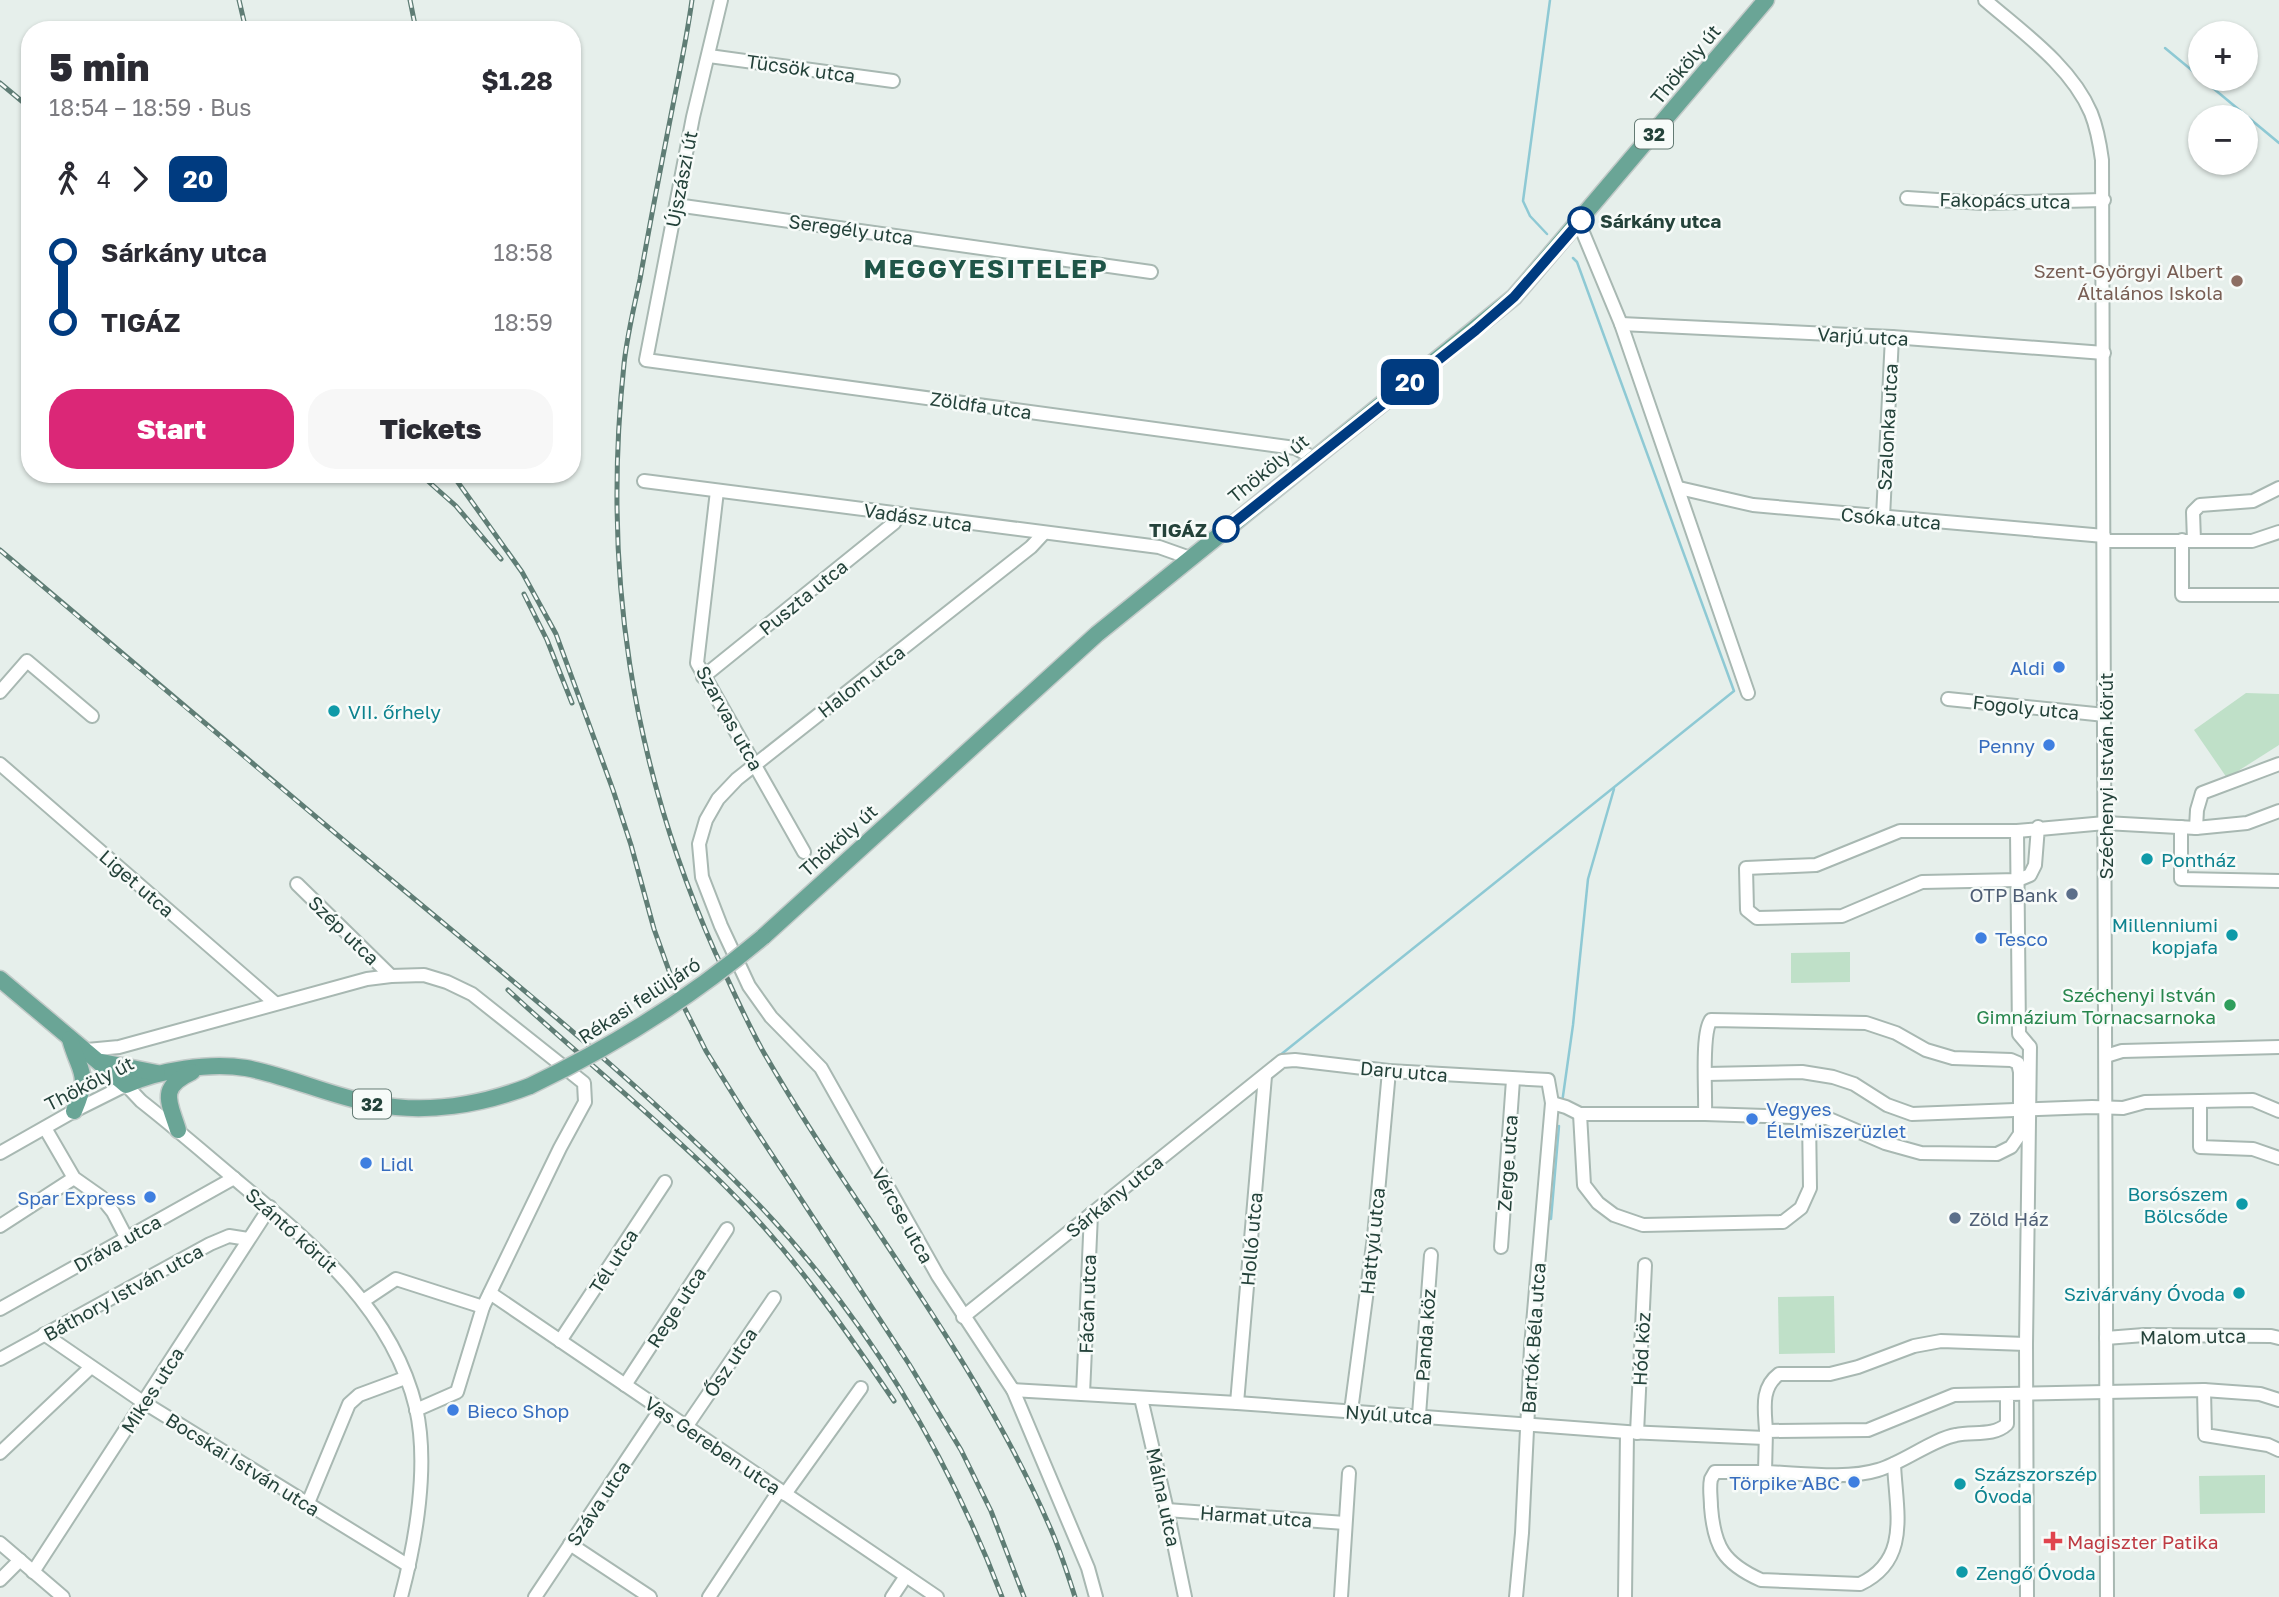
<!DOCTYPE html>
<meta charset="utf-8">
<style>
body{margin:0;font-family:"Golos Text",sans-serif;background:#f7f7f7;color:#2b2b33;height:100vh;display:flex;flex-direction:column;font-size:26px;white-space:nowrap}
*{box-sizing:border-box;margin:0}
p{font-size:23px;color:#7c7c81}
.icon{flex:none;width:38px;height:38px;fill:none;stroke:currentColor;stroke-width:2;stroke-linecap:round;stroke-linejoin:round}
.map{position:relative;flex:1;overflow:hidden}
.details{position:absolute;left:21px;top:21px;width:560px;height:462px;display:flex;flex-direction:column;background:#fff;border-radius:28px;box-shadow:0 2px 5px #0004}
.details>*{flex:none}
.badge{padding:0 14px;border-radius:10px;font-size:24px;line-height:46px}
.tools{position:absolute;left:2188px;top:21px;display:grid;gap:14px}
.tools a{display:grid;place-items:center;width:70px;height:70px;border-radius:50%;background:#fff;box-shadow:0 2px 5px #0004;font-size:35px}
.map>.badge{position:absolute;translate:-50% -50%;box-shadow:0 0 0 4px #fff}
.legs{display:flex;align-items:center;gap:10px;height:77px;padding:0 28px;font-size:23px}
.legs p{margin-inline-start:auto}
.headline{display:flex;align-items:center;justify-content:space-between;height:119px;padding:0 28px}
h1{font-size:38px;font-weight:800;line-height:52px}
.cta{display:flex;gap:14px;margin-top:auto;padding:14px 28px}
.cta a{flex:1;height:80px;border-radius:28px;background:#db2777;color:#fff;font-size:28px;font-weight:800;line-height:80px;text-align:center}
.cta a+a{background:#f7f7f7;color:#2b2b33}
ul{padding:0 28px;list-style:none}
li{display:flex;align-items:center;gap:24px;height:70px;font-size:26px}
li i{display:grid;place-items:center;width:10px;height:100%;margin:0 9px;background:currentColor}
li i::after{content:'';width:18px;height:18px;margin:-9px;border:5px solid;border-radius:50%;background:#fff}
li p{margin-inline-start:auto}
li:first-child i{background:linear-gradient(#0000 50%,currentColor 0)}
li:last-child i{background:linear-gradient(currentColor 50%,#0000 0)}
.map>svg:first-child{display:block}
.green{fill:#bfe0c8}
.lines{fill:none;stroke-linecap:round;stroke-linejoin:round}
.stream{stroke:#8ec9d4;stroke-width:2.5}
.minor-casing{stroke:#a8b8b2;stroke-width:16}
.major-casing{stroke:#c2cac8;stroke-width:19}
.minor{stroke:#fff;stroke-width:12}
.major{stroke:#6aa596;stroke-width:16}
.rail-casing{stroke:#5f7d75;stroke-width:5}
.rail{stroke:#f7fbf9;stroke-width:2.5;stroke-dasharray:8;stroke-linecap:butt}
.major-bridge-casing{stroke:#c2cac8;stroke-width:19;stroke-linecap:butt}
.major-bridge{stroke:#6aa596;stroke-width:16}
.line-1-casing{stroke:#fff;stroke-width:16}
.line-1{stroke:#003b80;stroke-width:10}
.stop-1-dot{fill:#fff;stroke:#003b80;stroke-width:3.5}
.education-dot{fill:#8d6e63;stroke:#f7fbf9;stroke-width:2.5}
.shop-dot{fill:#3f7fe0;stroke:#f7fbf9;stroke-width:2.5}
.culture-dot{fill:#0f9aa8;stroke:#f7fbf9;stroke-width:2.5}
.service-dot{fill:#5c6f8a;stroke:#f7fbf9;stroke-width:2.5}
.leisure-dot{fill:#2e9e5b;stroke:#f7fbf9;stroke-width:2.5}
.health-dot{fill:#e0444e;stroke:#f7fbf9;stroke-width:2.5}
.labels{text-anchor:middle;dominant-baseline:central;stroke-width:5;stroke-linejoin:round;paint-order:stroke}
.shield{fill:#f7fbf9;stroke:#637a73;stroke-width:2}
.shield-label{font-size:18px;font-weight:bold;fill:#24423a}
.street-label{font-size:19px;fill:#24423a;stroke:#f7fbf9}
.stop-label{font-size:19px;font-weight:bold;fill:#24423a;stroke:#f7fbf9;text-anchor:start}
.education-label{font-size:19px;fill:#785e54;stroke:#f7fbf9;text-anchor:end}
.shop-label{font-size:19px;fill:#366cbe;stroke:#f7fbf9;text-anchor:end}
.culture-label{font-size:19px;fill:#0d838f;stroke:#f7fbf9;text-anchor:start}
.service-label{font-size:19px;fill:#4e5e75;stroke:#f7fbf9;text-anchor:end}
.leisure-label{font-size:19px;fill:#27864d;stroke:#f7fbf9;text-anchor:end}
.health-label{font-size:19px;fill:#be3a42;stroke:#f7fbf9;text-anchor:start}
.district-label{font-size:26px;font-weight:bold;letter-spacing:2px;fill:#1f5548;stroke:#f7fbf9}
</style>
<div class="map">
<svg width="2279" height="1597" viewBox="0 0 2279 1597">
<rect width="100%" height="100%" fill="#e6efeb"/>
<g class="green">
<path d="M2246 693 2279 694V745L2227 778 2194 730Z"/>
<path d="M1850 952V982L1791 983V953Z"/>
<path d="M1834 1296 1835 1353 1779 1354 1778 1297Z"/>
<path d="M2265 1475V1513L2200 1514 2199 1476Z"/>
</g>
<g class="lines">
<g class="stream">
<path d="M2165 48 2200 77"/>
<path d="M2202 79 2279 143"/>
<path d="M1547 234 1530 216 1523 201 1550 0"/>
<path d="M1279 1056 1734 691 1577 262 1573 258"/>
<path d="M1562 1103 1573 1025 1588 879 1614 789"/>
<path d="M1551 1219 1559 1126"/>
</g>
<g class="minor-casing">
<g id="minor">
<path d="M721 0 693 117 646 360 1295 448 1314 458"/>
<path d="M1985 0C2022 32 2071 66 2091 113 2097 128 2100 145 2102 160L2107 1597"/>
<path d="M709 56 893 81"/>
<path d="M1907 198 1982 203 2104 200"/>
<path d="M676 205 1151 272"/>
<path d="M1579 223 1621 324 1748 693"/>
<path d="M1621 324 1892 337 2104 353"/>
<path d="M644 481 1159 547 1190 558"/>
<path d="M1679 488 1753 505 2104 536"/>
<path d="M717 491 697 663 804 852"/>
<path d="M1883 517 1892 337"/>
<path d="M1044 533 1031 547 737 779 718 799 706 820 699 844 702 877 721 926 749 986 771 1017 821 1068 938 1276 1013 1390 1088 1568 1096 1597"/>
<path d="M2182 540V595H2279"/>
<path d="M2104 541H2252L2279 532"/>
<path d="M2194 541 2193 512 2200 505 2253 501 2279 488"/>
<path d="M703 677 894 523 899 514"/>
<path d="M0 692 27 661 92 716"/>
<path d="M1948 699 2105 715"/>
<path d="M0 764 275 1003"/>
<path d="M2038 827 2035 865 2030 875 2018 880 1922 882 1842 916 1757 918 1747 910 1746 868 1816 865 1900 831H2017L2105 823 2196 828 2247 823 2279 811"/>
<path d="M2181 827V879L2279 881"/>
<path d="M2196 828 2197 810 2202 793 2279 764"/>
<path d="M2017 831 2019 1034 2030 1047 2026 1344 2027 1597"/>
<path d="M297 884 391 976"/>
<path d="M87 1050 119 1047 367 979 391 976 424 975 447 982 472 994 584 1083 585 1102 560 1148 483 1307 457 1392 416 1410"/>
<path d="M2106 1056 2122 1051 2279 1047"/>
<path d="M1706 1074 1802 1072 1833 1077 1854 1084 1887 1105 1912 1114 2092 1107 2123 1108 2145 1102 2253 1100 2279 1111"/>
<path d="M2200 1101V1147L2253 1149 2279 1158"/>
<path d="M1552 1103 1566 1107 1580 1114H1705C1706 1093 1701 1033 1711 1020L1866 1023 1896 1033 1926 1050 1953 1058 2011 1060 2018 1063 2020 1072V1134L2011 1147 1997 1154 1921 1153 1885 1143 1827 1118 1705 1114"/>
<path d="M1580 1114 1584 1185 1598 1203 1614 1215 1643 1225 1783 1222 1801 1208 1810 1188 1809 1117"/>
<path d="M45 1128 74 1178 101 1197 113 1212 126 1237"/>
<path d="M0 1153 74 1111 126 1085 141 1101C173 1126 204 1153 235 1179 310 1242 392 1308 416 1408 429 1465 416 1541 401 1597"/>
<path d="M0 1226 74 1178"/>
<path d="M1501 1247 1513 1080"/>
<path d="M490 1293 937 1597"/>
<path d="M363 1301 396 1279 483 1307"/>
<path d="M0 1309 234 1178"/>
<path d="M963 1317 1282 1061 1295 1060 1389 1071 1548 1080 1552 1103 1531 1347 1522 1533 1516 1597"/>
<path d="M44 1334 143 1402 409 1566"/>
<path d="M2106 1338 2144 1335 2271 1336 2279 1338"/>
<path d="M560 1341 665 1182"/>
<path d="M0 1359 210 1244 229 1236 248 1239"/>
<path d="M625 1385 727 1229"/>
<path d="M1013 1390 1237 1403 1627 1432 1765 1438"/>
<path d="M2204 1390 2205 1435 2268 1445 2279 1450"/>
<path d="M1083 1394 1091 1214"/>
<path d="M2007 1394V1424C1993 1437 1973 1431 1956 1435 1933 1439 1903 1463 1878 1470 1846 1480 1799 1473 1765 1472L1766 1431 1868 1430 1954 1395 2204 1390 2260 1394 2279 1400"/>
<path d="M1141 1398 1167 1510 1185 1597"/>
<path d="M1237 1403 1265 1076"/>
<path d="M1351 1411 1374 1237 1389 1071"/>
<path d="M1419 1415 1431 1255"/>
<path d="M686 1427 774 1298"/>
<path d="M1766 1431C1765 1410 1760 1388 1779 1374H1830L1858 1367 1914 1346 1941 1341 2026 1344"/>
<path d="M1637 1433 1645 1265"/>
<path d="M0 1453 91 1367"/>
<path d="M1765 1472H1715L1711 1479C1709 1488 1711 1497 1711 1507 1714 1546 1723 1563 1761 1580L1860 1584C1911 1560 1896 1511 1894 1464"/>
<path d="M785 1494 861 1388"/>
<path d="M308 1503 349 1404 359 1395 405 1378"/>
<path d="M1167 1510 1345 1523"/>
<path d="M0 1543 63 1597"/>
<path d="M570 1544 650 1597"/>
<path d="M33 1572 270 1207"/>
<path d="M0 1580 20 1560"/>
<path d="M535 1597 660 1410"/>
<path d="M709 1597 779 1491"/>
<path d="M892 1597 906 1576"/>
<path d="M1341 1597 1349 1473"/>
<path d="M1625 1597 1627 1432"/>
</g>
</g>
<g class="major-casing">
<g id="major">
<path d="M763 937 1097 634 1514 297 1766 0"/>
<path d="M0 979 126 1085C159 1070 210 1062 246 1068 289 1076 330 1096 374 1104 426 1114 481 1105 530 1086"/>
<path d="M70 1039C80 1075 91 1072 74 1111"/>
<path d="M102 1062 157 1073"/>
<path d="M178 1130C169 1101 158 1088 192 1072"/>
</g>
</g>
<use href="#minor" class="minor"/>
<use href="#major" class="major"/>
<g class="rail-casing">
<g id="rail">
<path d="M239 0 246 30"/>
<path d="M410 0 416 30"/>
<path d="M692 0C687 37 679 74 672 110 661 166 650 223 640 279 634 307 627 336 624 364 602 571 631 762 715 952 731 986 746 1021 764 1053 857 1214 979 1360 1052 1532 1061 1553 1068 1575 1075 1597"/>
<path d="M0 83 30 108"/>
<path d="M420 474 456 506 501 559"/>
<path d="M452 474 522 572 556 634 613 790 631 845 654 929 677 993 706 1051 744 1112 909 1364 961 1450 991 1511 1024 1597"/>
<path d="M0 550C135 665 270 779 406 892 526 992 650 1092 759 1205 865 1316 948 1454 1002 1597"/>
<path d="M524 594 547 640 572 703"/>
<path d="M508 990C580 1057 657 1118 726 1187 791 1251 843 1326 894 1401"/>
</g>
</g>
<use href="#rail" class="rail"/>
<g class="major-bridge-casing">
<path id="major-bridge" d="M530 1086C614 1046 692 997 763 937"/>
</g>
<use href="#major-bridge" class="major-bridge"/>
</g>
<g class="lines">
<g class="line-1-casing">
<path id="line-1" d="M1226 529 1476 330 1514 297 1581 220"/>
</g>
<use href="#line-1" class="line-1"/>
</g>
<g class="stop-1-dot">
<circle cx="1581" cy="220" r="12"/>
<circle cx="1226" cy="529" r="12"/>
</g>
<circle class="education-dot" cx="2237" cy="281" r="7"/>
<g class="shop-dot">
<circle cx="2059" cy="667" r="7"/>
<circle cx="2049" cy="745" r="7"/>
<circle cx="1981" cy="938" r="7"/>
<circle cx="1752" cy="1119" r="7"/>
<circle cx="366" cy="1163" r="7"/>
<circle cx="150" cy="1197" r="7"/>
<circle cx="453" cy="1410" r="7"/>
<circle cx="1854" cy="1482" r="7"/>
</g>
<g class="culture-dot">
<circle cx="334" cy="711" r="7"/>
<circle cx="2147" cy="859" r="7"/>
<circle cx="2232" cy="935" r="7"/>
<circle cx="2242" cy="1204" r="7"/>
<circle cx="2239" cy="1293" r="7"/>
<circle cx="1960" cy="1484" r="7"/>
<circle cx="1962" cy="1572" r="7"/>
</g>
<g class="service-dot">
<circle cx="2072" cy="894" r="7"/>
<circle cx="1955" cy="1218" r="7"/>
</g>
<circle class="leisure-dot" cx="2230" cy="1005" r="7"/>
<path class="health-dot" d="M2049.5 1530.5h7v7h7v7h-7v7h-7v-7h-7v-7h7z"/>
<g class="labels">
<g class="shield">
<rect x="1635" y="119.5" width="38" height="29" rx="5"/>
<rect x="353" y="1089.5" width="38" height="29" rx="5"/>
</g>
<g class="shield-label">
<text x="1654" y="134">32</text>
<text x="372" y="1104">32</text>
</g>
<g class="street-label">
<text transform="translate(1685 64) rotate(-50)">Thököly út</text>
<text transform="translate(801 68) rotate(8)">Tücsök utca</text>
<text transform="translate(681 179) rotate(-79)">Újszászi út</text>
<text transform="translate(2005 200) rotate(1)">Fakopács utca</text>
<text transform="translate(851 229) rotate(8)">Seregély utca</text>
<text transform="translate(1863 336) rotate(3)">Varjú utca</text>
<text transform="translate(981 405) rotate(8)">Zöldfa utca</text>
<text transform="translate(1887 427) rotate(-87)">Szalonka utca</text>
<text transform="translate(1268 468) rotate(-39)">Thököly út</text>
<text transform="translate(918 517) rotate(8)">Vadász utca</text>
<text transform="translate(1891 518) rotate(5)">Csóka utca</text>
<text transform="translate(803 597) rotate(-39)">Puszta utca</text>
<text transform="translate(861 681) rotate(-38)">Halom utca</text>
<text transform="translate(2026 707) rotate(6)">Fogoly utca</text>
<text transform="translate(730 718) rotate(61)">Szarvas utca</text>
<text transform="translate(2105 776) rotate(-90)">Széchenyi István körút</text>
<text transform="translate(838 840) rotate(-42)">Thököly út</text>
<text transform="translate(137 883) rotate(41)">Liget utca</text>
<text transform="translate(344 930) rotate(44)">Szép utca</text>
<text transform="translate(639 1000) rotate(-33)">Rékasi felüljáró</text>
<text transform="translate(1404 1071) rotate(5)">Daru utca</text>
<text transform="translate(89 1083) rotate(-27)">Thököly út</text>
<text transform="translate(1507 1163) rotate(-86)">Zerge utca</text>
<text transform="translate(1114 1196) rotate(-39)">Sárkány utca</text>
<text transform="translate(903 1215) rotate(61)">Vércse utca</text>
<text transform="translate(292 1230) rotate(42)">Szántó körút</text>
<text transform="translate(1251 1239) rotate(-85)">Holló utca</text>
<text transform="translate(1372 1241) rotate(-84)">Hattyú utca</text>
<text transform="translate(117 1243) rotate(-29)">Dráva utca</text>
<text transform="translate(613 1261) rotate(-57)">Tél utca</text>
<text transform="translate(123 1292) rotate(-29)">Báthory István utca</text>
<text transform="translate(1087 1304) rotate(-88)">Fácán utca</text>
<text transform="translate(676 1307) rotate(-57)">Rege utca</text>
<text transform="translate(1425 1335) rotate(-86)">Panda köz</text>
<text transform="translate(2193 1336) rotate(-1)">Malom utca</text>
<text transform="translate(1533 1338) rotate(-86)">Bartók Béla utca</text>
<text transform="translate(1641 1349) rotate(-87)">Hód köz</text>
<text transform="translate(730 1362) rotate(-56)">Ősz utca</text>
<text transform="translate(152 1390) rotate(-57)">Mikes utca</text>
<text transform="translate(1389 1414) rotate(4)">Nyúl utca</text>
<text transform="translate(713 1445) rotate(34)">Vas Gereben utca</text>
<text transform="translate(243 1464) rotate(32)">Bocskai István utca</text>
<text transform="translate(1164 1497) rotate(78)">Málna utca</text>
<text transform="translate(598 1503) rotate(-56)">Száva utca</text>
<text transform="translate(1256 1516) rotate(4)">Harmat utca</text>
</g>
<g class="stop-label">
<text x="1600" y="220">Sárkány utca</text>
<text x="1207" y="529" text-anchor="end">TIGÁZ</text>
</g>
<g class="education-label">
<text x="2223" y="270">Szent-Györgyi Albert<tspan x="2223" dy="22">Általános Iskola</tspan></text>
</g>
<g class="shop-label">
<text x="2045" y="667">Aldi</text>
<text x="2035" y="745">Penny</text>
<text x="1995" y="938" text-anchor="start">Tesco</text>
<text x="1766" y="1108" text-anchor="start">Vegyes<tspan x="1766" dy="22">Élelmiszerüzlet</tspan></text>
<text x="380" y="1163" text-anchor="start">Lidl</text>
<text x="136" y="1197">Spar Express</text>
<text x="467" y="1410" text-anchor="start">Bieco Shop</text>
<text x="1840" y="1482">Törpike ABC</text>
</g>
<g class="culture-label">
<text x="348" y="711">VII. őrhely</text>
<text x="2161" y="859">Pontház</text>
<text x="2218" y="924" text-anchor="end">Millenniumi<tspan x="2218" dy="22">kopjafa</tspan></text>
<text x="2228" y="1193" text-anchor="end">Borsószem<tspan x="2228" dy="22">Bölcsőde</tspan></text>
<text x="2225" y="1293" text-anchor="end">Szivárvány Óvoda</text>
<text x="1974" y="1473">Százszorszép<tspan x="1974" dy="22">Óvoda</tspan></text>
<text x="1976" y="1572">Zengő Óvoda</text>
</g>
<g class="service-label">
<text x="2058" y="894">OTP Bank</text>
<text x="1969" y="1218" text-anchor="start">Zöld Ház</text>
</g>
<g class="leisure-label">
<text x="2216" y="994">Széchenyi István<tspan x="2216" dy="22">Gimnázium Tornacsarnoka</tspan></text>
</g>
<g class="health-label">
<text x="2067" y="1541">Magiszter Patika</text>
</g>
<g class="district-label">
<text x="986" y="268">MEGGYESITELEP</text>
</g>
</g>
</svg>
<div class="tools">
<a>+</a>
<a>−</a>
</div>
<b class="badge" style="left:1410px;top:382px;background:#003b80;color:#fff">20</b>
<section class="details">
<div class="headline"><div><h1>5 min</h1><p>18:54 – 18:59 · Bus</p></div><b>$1.28</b></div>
<div class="legs"><svg class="icon" aria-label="walk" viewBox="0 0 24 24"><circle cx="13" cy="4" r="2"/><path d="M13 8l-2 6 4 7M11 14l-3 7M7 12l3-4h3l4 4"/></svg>4<svg class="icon" aria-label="forward" viewBox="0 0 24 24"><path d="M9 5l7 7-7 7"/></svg><b class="badge" style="background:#003b80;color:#fff">20</b></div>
<ul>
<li><i style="color:#003b80"></i><b>Sárkány utca</b><p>18:58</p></li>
<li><i style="color:#003b80"></i><b>TIGÁZ</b><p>18:59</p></li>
</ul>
<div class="cta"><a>Start</a><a>Tickets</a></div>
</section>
</div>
